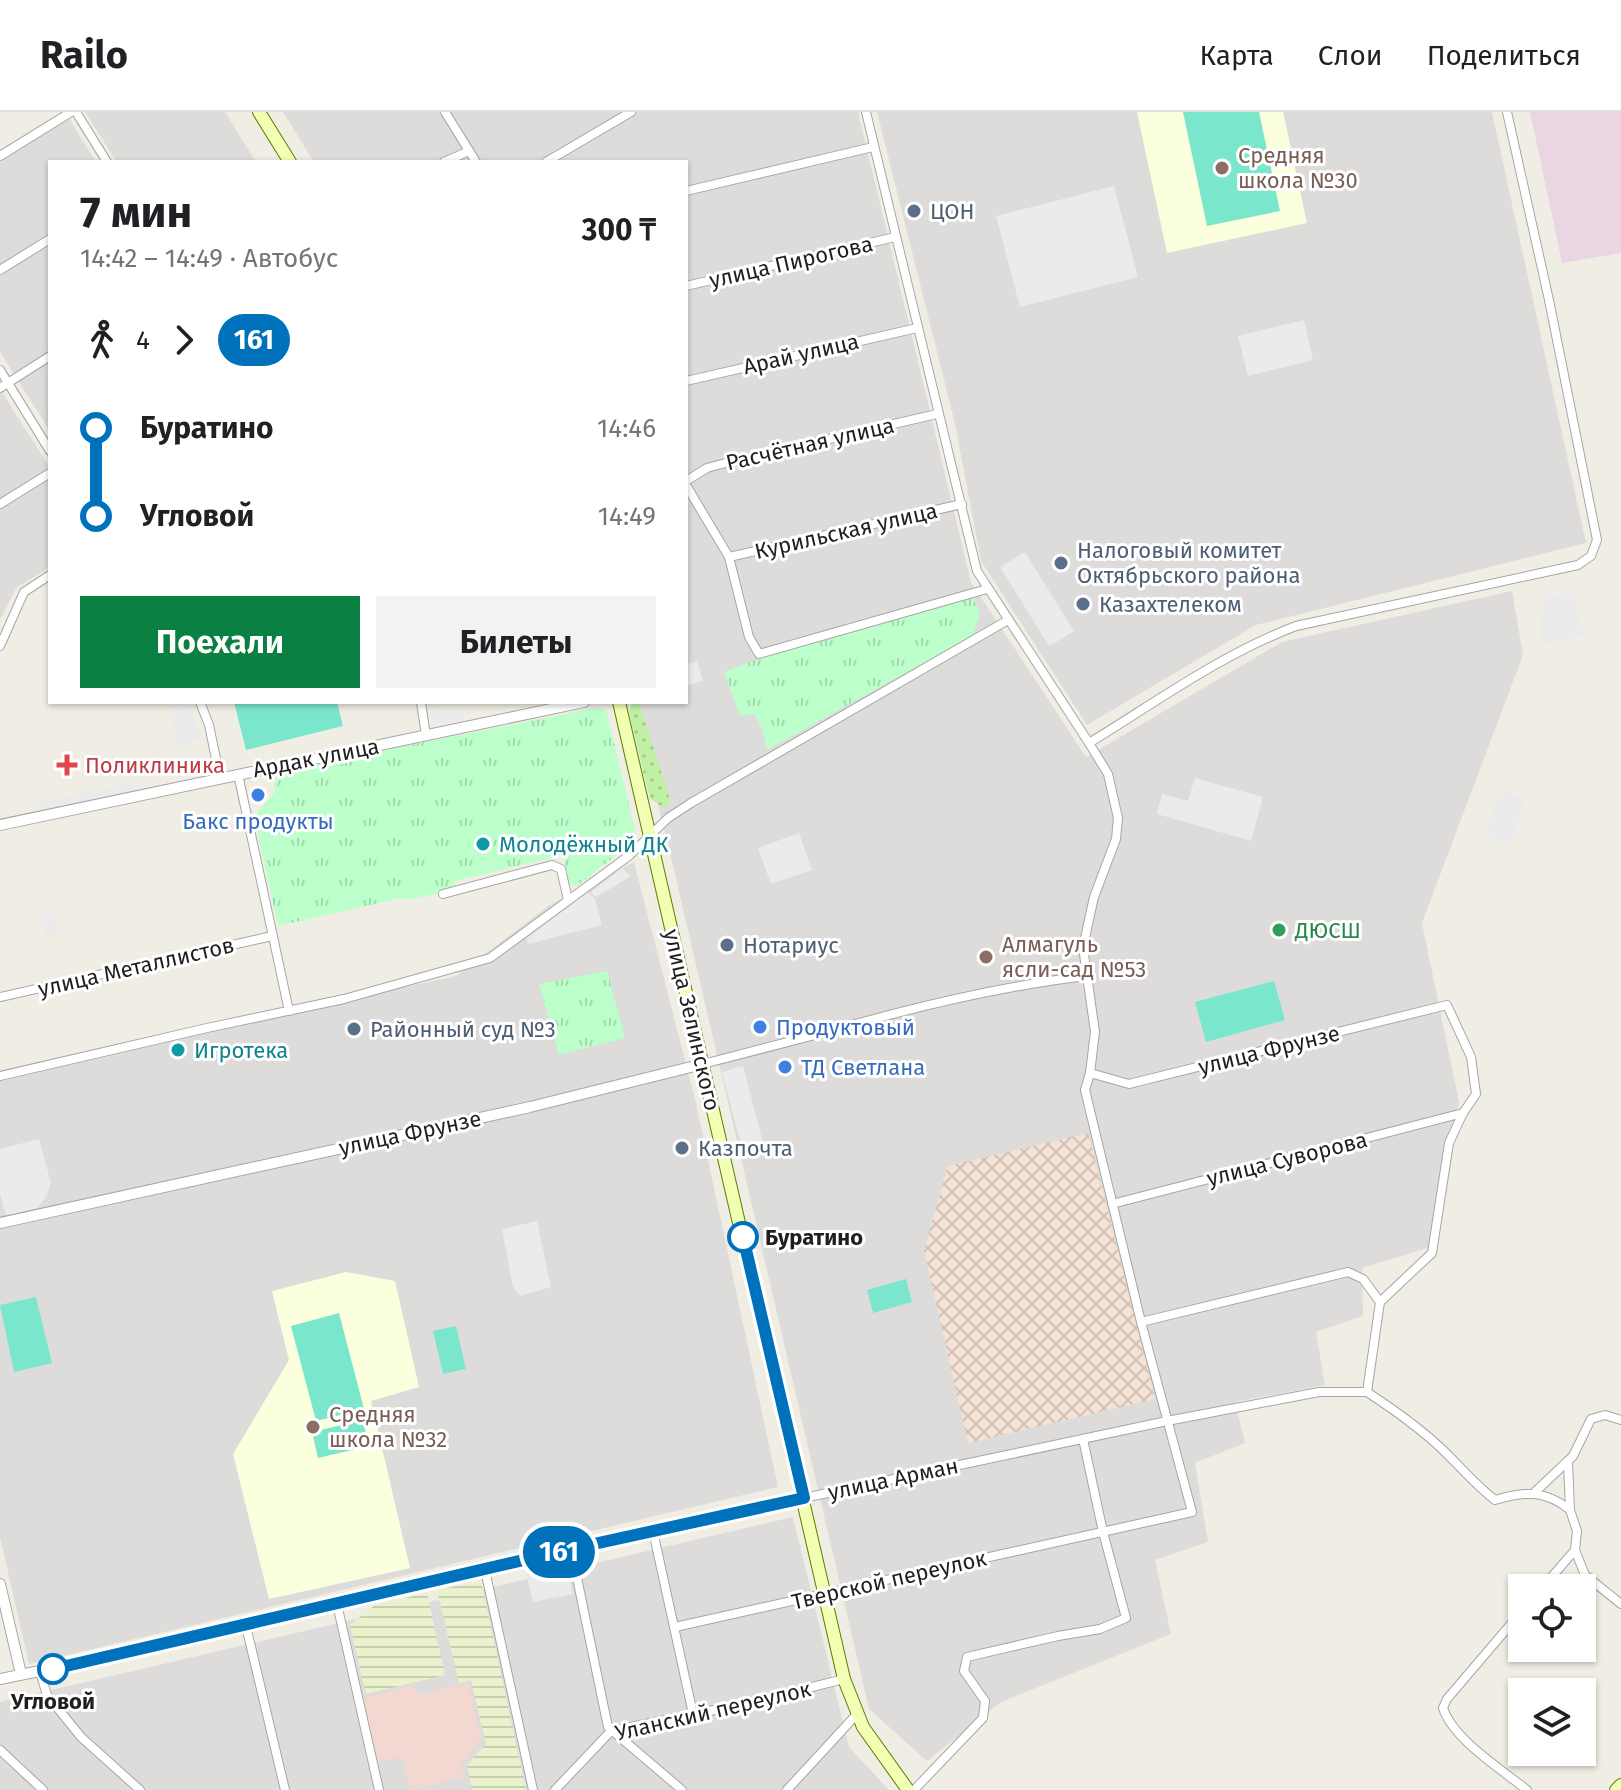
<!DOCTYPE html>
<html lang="ru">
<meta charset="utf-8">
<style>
body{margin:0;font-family:"Fira Sans",sans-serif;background:#f2f2f2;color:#202124;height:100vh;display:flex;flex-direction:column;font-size:30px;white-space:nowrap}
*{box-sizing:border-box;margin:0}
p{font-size:26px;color:#757577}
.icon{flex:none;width:44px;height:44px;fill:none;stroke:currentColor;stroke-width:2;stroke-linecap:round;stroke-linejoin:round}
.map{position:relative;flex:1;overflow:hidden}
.sheet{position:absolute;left:48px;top:48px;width:640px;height:544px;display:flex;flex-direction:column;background:#fff;border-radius:0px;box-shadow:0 2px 6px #0004}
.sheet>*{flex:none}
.badge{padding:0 16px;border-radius:26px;font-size:28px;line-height:52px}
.controls{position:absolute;left:1508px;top:1462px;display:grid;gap:16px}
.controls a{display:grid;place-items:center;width:88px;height:88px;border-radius:0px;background:#fff;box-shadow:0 2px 6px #0004;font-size:40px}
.map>.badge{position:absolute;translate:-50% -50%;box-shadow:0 0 0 4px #fff}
.legs{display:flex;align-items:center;gap:12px;height:88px;padding:0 32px;font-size:26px}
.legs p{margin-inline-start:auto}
.headline{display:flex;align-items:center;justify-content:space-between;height:136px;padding:0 32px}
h1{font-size:44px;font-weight:700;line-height:60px}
.button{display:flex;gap:16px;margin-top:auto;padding:16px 32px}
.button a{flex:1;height:92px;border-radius:0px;background:#0b8043;color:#fff;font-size:32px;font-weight:700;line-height:92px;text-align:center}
.button a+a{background:#f2f2f2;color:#202124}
ul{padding:0 32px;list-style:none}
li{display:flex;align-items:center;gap:28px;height:88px;font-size:30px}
li i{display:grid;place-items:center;width:12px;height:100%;margin:0 10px;background:currentColor}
li i::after{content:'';width:20px;height:20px;margin:-10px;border:6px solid;border-radius:50%;background:#fff}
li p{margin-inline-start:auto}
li:first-child i{background:linear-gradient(#0000 50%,currentColor 0)}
li:last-child i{background:linear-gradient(currentColor 50%,#0000 0)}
header{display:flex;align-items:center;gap:48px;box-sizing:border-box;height:112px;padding:0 40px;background:#fff;border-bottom:2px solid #e0e0e0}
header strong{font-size:38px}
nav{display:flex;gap:44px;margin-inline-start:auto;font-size:28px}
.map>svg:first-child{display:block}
.residential{fill:#dddcdb}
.commercial{fill:#f3d7d1}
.industrial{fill:#ead5e3}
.education{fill:#fbffde}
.military{fill:url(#military-cross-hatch)}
.farmland{fill:url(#farmland-rules)}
.grass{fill:url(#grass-dots)}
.park{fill:url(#park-tufts)}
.pitch{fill:#7ae7cc}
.parking{fill:#ebebeb}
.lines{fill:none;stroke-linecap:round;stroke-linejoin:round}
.minor-tunnel{stroke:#c6c5bd;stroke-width:8;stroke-dasharray:8 4;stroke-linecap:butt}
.minor-casing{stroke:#a6a6a6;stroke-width:10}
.tertiary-casing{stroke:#a6a6a6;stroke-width:12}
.secondary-casing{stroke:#5d7b00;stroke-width:14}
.minor{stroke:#fff;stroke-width:8}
.tertiary{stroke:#fff;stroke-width:10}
.secondary{stroke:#f1ffb3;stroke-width:12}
.line-1-casing{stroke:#fff;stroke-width:18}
.line-1{stroke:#0072bc;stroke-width:12}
.education-dot{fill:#8d6e63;stroke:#fff;stroke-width:3}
.service-dot{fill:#5c6f8a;stroke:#fff;stroke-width:3}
.health-dot{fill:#e0444e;stroke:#fff;stroke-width:3}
.shop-dot{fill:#3f7fe0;stroke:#fff;stroke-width:3}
.culture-dot{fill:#0f9aa8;stroke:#fff;stroke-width:3}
.leisure-dot{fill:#2e9e5b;stroke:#fff;stroke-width:3}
.stop-1-dot{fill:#fff;stroke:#0072bc;stroke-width:4}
.labels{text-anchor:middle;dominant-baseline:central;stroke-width:6;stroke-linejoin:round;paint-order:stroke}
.education-label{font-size:22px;fill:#785e54;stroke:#fff;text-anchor:start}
.service-label{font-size:22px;fill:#4e5e75;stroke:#fff;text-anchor:start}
.street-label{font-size:22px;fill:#1f1f1f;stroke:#fff}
.health-label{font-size:22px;fill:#be3a42;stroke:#fff;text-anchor:start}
.shop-label{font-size:22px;fill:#366cbe;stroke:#fff;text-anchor:start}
.culture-label{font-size:22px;fill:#0d838f;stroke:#fff;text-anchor:start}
.leisure-label{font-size:22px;fill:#27864d;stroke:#fff;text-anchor:start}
.stop-label{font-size:22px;font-weight:bold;fill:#1f1f1f;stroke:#fff;text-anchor:start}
</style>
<header>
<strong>Railo</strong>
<nav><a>Карта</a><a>Слои</a><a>Поделиться</a></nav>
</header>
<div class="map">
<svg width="1621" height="1678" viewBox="0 0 1621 1678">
<defs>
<pattern id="military-cross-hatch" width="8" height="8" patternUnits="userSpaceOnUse" patternTransform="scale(2)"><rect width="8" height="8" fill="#f4e2d5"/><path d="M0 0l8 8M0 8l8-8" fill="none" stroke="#d1c1b6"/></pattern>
<pattern id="farmland-rules" width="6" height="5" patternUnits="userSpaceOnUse" patternTransform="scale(2)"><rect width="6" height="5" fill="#eaf1cd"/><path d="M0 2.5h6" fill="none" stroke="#c8ceb0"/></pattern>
<pattern id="grass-dots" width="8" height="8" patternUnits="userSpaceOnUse" patternTransform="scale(2)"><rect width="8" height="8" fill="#bff0a4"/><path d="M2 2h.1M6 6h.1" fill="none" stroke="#a4cd8d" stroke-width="1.8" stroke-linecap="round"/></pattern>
<pattern id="park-tufts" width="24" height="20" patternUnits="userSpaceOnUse" patternTransform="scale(2)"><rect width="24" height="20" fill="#bcffca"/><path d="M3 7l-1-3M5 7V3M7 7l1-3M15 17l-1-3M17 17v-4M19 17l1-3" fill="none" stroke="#a1daad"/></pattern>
</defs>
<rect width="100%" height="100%" fill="#f0eee4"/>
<g class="residential">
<path d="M85 0H225L256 50H117Z"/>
<path d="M283 0H858L971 470 1086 645 1282 530 1512 479 1523 543 1422 811 1459 990 1431 1135 1362 1156 1363 1204 1316 1220 1325 1273 1235 1290 1245 1331 1195 1351 1208 1430 1155 1448 1171 1522 1001 1590 927 1649 869 1597 670 741 632 590H686V50H314Z"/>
<path d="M877 0H1492L1586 431 1256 513 1087 613 981 449 955 312Z"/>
<path d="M68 5 96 50H50V319L0 240V48Z"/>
<path d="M0 277 50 356V455L16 476 0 508Z"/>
<path d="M634 750 695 987 778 1375 29 1552 0 1425V964L456 864 548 794Z"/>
<path d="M793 1405 849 1635 889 1678H0V1590Z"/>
</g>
<path class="commercial" d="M468 1571 481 1625 461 1653 464 1665 411 1678 402 1645 378 1650 363 1586 414 1573 417 1583Z"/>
<path class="industrial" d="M1530 0H1621V141L1562 151Z"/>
<g class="education">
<path d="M1137 0H1283L1307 111 1167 141Z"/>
<path d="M346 1160 395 1169 419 1275 371 1289 410 1456 269 1487 233 1342 289 1248 272 1179Z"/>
</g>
<path class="military" d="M1088 1021 1155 1287 968 1331 924 1138 948 1054Z"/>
<g class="farmland">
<path d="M481 1469 526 1678H472L467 1653 486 1632 471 1568 459 1571 437 1478Z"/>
<path d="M427 1481 445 1563 366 1582 350 1513 375 1493Z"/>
</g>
<path class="grass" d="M639 590 670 688 668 694 663 695 650 687 629 600 632 592Z"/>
<g class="park">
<path d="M973 486 980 501 973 523 767 638 762 617 755 602 740 604 724 560 755 548Z"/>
<path d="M595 596 604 597 607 601 636 722 632 731 577 774 570 772 563 743 455 769 456 777 407 788 401 786 278 814 254 704 274 681 276 660Z"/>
<path d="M607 859 625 926 559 943 539 872Z"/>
</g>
<g class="pitch">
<path d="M1183 0H1259L1280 99 1207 114Z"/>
<path d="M234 590H337L343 614 246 638Z"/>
<path d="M1274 869 1285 908 1206 930 1195 890Z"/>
<path d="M906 1167 912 1190 873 1201 867 1178Z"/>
<path d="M36 1185 52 1251 14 1260 0 1193Z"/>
<path d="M339 1201 364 1297 316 1309 291 1214Z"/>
<path d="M456 1214 466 1257 443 1262 433 1219Z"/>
<path d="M363 1308 369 1334 318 1346 312 1320Z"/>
</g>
<g class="parking">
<path d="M1114 74 1138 165 1020 195 996 104Z"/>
<path d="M1304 208 1313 248 1248 264 1238 224Z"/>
<path d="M1025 440 1074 519 1049 534 1000 455Z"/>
<path d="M1573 480 1585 524 1543 533 1539 520 1545 485Z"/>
<path d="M697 549 703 569 686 574V552Z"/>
<path d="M189 593 202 627 179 635 169 600Z"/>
<path d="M461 594 464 608 433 614 430 600Z"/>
<path d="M1195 666 1263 685 1251 729 1157 702 1162 682 1188 689Z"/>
<path d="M133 670 138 678 36 699 34 691Z"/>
<path d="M1500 678 1526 687 1511 732 1485 724Z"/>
<path d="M799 721 812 758 771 772 758 736Z"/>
<path d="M622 756 631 764 596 785 591 780Z"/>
<path d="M588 780 595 787 602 813 528 832 527 826Z"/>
<path d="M53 800 58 823 45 826 40 803Z"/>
<path d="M743 954 763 1031 742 1036 722 960Z"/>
<path d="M39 1027 51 1071 46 1085 37 1096 6 1104 0 1081V1037Z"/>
<path d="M537 1109 551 1175 520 1184 513 1175 502 1117Z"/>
<path d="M567 1454 573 1482 533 1490 526 1461Z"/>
</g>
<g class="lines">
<path class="minor-tunnel" d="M819 922 838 917"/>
<g class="minor-casing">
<g id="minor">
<path d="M76 0 107 50"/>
<path d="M445 0 476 50"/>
<path d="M866 0 977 459 1089 631C1156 590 1222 542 1296 514L1578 453 1591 444 1597 428 1549 188 1507 0"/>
<path d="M0 44 71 0"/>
<path d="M444 50 469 39"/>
<path d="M546 50 631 0"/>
<path d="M686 79 873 35"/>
<path d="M0 158 50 127"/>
<path d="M686 174 895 125"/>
<path d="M0 258 50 339"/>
<path d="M686 269 917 216"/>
<path d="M0 276 50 244"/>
<path d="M686 369 707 356 733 349 937 302"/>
<path d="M686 373 729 445 749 525 759 542 987 477"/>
<path d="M0 392 50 361"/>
<path d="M729 445 962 392"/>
<path d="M0 534 24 480 50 463"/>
<path d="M200 590 209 613 220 666"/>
<path d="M421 590 426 624"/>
<path d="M238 662 289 899"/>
<path d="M443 782 552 753 561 757 568 788"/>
<path d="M0 885 272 824"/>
<path d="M838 917C918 894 1003 874 1086 864"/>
<path d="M703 952 819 922"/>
<path d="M1090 961 1129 972 1447 893 1471 945 1476 982 1463 1001 1449 1031 1432 1141 1380 1190 1367 1280"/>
<path d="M0 964 207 916 344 887 490 846 630 743 668 706 691 691 1008 508"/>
<path d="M1112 1092 1463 1001"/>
<path d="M1141 1210 1348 1160 1363 1167 1380 1190"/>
<path d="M1367 1280C1396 1299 1426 1320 1450 1345 1465 1360 1478 1375 1495 1388 1524 1379 1546 1378 1570 1398"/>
<path d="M1568 1350 1570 1398 1577 1419 1575 1438 1585 1463 1621 1492"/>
<path d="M1535 1380 1573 1344 1591 1307 1605 1303 1621 1308"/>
<path d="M804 1386 1167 1309 1319 1280H1367"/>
<path d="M653 1419 693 1602"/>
<path d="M571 1437 608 1615 682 1678"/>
<path d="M485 1458 533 1678"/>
<path d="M1542 1476 1575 1438"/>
<path d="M337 1492 379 1678"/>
<path d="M1522 1499 1447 1587 1443 1596C1453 1627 1501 1657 1527 1678"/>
<path d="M246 1514 285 1678"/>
<path d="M675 1515 1192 1400 1141 1210 1085 978 1090 961 1095 920 1083 835 1094 785 1116 727 1118 706 1108 662 1089 631"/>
<path d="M40 1560 47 1583 81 1625 140 1678"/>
<path d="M0 1638 43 1678"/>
<path d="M555 1678 611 1619 744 1592 844 1567"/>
<path d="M787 1678 857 1602"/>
<path d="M914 1678 983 1606 985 1589 964 1559 967 1545 1058 1524 1100 1517 1126 1506 1103 1420 1083 1327"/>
</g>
</g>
<g class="tertiary-casing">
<g id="tertiary">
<path d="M0 713 584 590"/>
<path d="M0 1111 530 995 703 952"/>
<path d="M0 1472 21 1562"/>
<path d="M0 1567 98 1547 571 1437 804 1386"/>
</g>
</g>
<g class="secondary-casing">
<g id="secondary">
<path d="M259 0 290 50"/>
<path d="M619 590 844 1567 863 1615 908 1678"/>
<path d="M1616 1678 1621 1673"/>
</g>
</g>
<use href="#minor" class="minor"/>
<use href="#tertiary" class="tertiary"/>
<use href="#secondary" class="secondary"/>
</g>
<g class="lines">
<g class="line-1-casing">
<path id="line-1" d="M53 1557 571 1437 804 1386 743 1125"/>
</g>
<use href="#line-1" class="line-1"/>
</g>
<g class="education-dot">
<circle cx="1222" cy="56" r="8"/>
<circle cx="986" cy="845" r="8"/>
<circle cx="313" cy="1315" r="8"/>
</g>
<g class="service-dot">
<circle cx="914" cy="99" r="8"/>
<circle cx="1061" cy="451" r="8"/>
<circle cx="1083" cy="492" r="8"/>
<circle cx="727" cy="833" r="8"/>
<circle cx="354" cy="917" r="8"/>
<circle cx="682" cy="1036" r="8"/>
</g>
<path class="health-dot" d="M63 641h8v8h8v8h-8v8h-8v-8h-8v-8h8z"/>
<g class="shop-dot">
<circle cx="258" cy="683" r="8"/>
<circle cx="760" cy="915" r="8"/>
<circle cx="785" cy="955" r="8"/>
</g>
<g class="culture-dot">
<circle cx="483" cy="732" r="8"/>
<circle cx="178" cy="938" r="8"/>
</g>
<circle class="leisure-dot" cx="1279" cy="818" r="8"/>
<g class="stop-1-dot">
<circle cx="743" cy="1125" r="14"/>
<circle cx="53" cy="1557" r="14"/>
</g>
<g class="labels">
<g class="education-label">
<text x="1238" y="43">Средняя<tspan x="1238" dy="25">школа №30</tspan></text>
<text x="1002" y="832">Алмагуль<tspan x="1002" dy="25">ясли-сад №53</tspan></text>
<text x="329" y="1302">Средняя<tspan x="329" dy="25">школа №32</tspan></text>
</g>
<g class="service-label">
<text x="930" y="99">ЦОН</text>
<text x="1077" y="438">Налоговый комитет<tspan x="1077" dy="25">Октябрьского района</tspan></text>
<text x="1099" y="492">Казахтелеком</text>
<text x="743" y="833">Нотариус</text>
<text x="370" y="917">Районный суд №3</text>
<text x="698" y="1036">Казпочта</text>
</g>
<g class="street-label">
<text transform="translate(791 150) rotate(-13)">улица Пирогова</text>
<text transform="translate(801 242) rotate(-13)">Арай улица</text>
<text transform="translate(810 332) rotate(-13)">Расчётная улица</text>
<text transform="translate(846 419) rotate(-13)">Курильская улица</text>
<text transform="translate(316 646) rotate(-11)">Ардак улица</text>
<text transform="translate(136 855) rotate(-13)">улица Металлистов</text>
<text transform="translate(692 908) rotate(77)">улица Зелинского</text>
<text transform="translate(1269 938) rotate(-14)">улица Фрунзе</text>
<text transform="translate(410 1021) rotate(-12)">улица Фрунзе</text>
<text transform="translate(1287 1047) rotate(-14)">улица Суворова</text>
<text transform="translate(893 1367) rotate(-12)">улица Арман</text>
<text transform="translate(889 1468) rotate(-13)">Тверской переулок</text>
<text transform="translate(713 1599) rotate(-13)">Уланский переулок</text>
</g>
<g class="health-label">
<text x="85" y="653">Поликлиника</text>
</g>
<g class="shop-label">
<text x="258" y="709" text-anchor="middle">Бакс продукты</text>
<text x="776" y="915">Продуктовый</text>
<text x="801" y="955">ТД Светлана</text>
</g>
<g class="culture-label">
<text x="499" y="732">Молодёжный ДК</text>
<text x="194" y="938">Игротека</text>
</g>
<g class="leisure-label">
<text x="1295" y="818">ДЮСШ</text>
</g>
<g class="stop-label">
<text x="765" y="1125">Буратино</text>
<text x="53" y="1589" text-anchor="middle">Угловой</text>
</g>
</g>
</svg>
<div class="controls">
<a><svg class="icon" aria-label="locate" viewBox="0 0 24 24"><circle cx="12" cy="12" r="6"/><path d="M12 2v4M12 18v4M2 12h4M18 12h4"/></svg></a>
<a><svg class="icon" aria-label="layers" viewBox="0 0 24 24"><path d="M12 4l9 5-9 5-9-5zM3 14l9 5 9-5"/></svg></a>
</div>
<b class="badge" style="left:559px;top:1440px;background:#0072bc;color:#fff">161</b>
<section class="sheet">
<div class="headline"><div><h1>7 мин</h1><p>14:42 – 14:49 · Автобус</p></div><b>300 ₸</b></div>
<div class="legs"><svg class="icon" aria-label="walk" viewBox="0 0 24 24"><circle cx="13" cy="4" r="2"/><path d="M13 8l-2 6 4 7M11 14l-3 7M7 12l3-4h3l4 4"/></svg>4<svg class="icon" aria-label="forward" viewBox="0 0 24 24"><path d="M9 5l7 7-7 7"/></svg><b class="badge" style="background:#0072bc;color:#fff">161</b></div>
<ul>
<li><i style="color:#0072bc"></i><b>Буратино</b><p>14:46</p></li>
<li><i style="color:#0072bc"></i><b>Угловой</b><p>14:49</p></li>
</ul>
<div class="button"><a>Поехали</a><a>Билеты</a></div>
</section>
</div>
